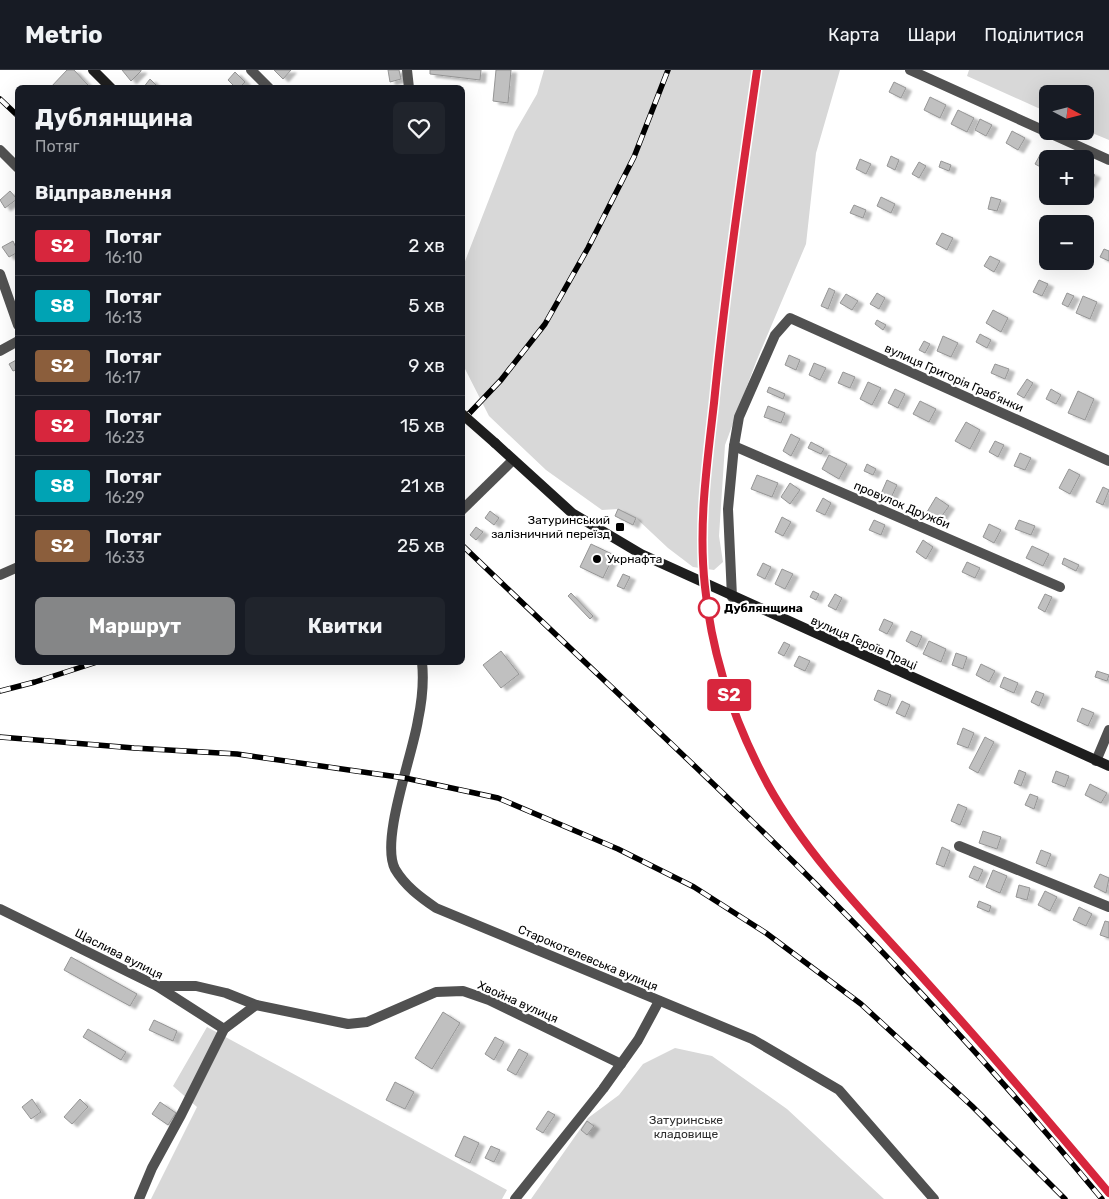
<!DOCTYPE html>
<html lang="uk">
<meta charset="utf-8">
<style>
body{margin:0;font-family:Rubik,sans-serif;background:#20242c;color:#f1f3f6;height:100vh;display:flex;flex-direction:column;font-size:19px;white-space:nowrap}
*{box-sizing:border-box;margin:0}
p{font-size:16px;color:#9ea1a6}
.icon{flex:none;width:28px;height:28px;fill:none;stroke:currentColor;stroke-width:2;stroke-linecap:round;stroke-linejoin:round}
.map{position:relative;flex:1;overflow:hidden}
.sheet{position:absolute;left:15px;top:15px;width:450px;height:580px;display:flex;flex-direction:column;background:#171b24;border-radius:8px;box-shadow:0 5px 20px #0002}
.sheet>*{flex:none}
.badge{padding:0 10px;border-radius:4px;font-size:18px;line-height:32px}
.needle{width:32px;rotate:97deg}
.controls{position:absolute;left:1039px;top:15px;display:grid;gap:10px}
.controls a{display:grid;place-items:center;width:55px;height:55px;border-radius:8px;background:#171b24;box-shadow:0 5px 20px #0002;font-size:25px}
.map>.badge{position:absolute;translate:-50% -50%;box-shadow:0 0 0 2px #fff}
h2{padding:0 20px;font-size:19px;line-height:45px}
.round{display:grid;place-items:center;flex:none;width:52px;height:52px;border-radius:8px;background:#20242c}
.summary{display:flex;align-items:center;justify-content:space-between;height:85px;padding:0 20px}
h1{font-size:24px;font-weight:700;line-height:38px}
.action{display:flex;gap:10px;margin-top:auto;padding:10px 20px}
.action a{flex:1;height:58px;border-radius:8px;background:#858687;color:#fff;font-size:20px;font-weight:700;line-height:58px;text-align:center}
.action a+a{background:#20242c;color:#f1f3f6}
ul{padding:0;list-style:none}
li{display:flex;align-items:center;gap:15px;height:60px;padding:0 20px;border-top:1px solid #363941}
li div{flex:1}
li b{display:block;font-size:19px}
li em{font-style:normal}
li .badge{min-width:55px;font-weight:700;text-align:center}
header{display:flex;align-items:center;gap:30px;box-sizing:border-box;height:70px;padding:0 25px;background:#171b24;border-bottom:1px solid #363941}
header strong{font-size:24px}
nav{display:flex;gap:28px;margin-inline-start:auto;font-size:18px}
.map>svg:first-child{display:block}
.green{fill:#d8d8d8}
.building{fill:#c0c0c0;stroke:#959595;filter:url(#shadow)}
.lines{fill:none;stroke-linecap:round;stroke-linejoin:round}
.minor{stroke:#515151;stroke-width:10}
.tertiary{stroke:#515151;stroke-width:10}
.secondary{stroke:#1e1e1e;stroke-width:10}
.rail-casing{stroke:#000;stroke-width:5.5}
.rail{stroke:#fff;stroke-width:4;stroke-dasharray:11;stroke-linecap:butt}
.secondary-bridge{stroke:#1e1e1e;stroke-width:10}
.line-casing{stroke:#fff;stroke-width:11}
.line{stroke:#d7263d;stroke-width:8}
.poi-dot{fill:#000;stroke:#fff;stroke-width:2}
.stop-dot{fill:#fff;stroke:#d7263d;stroke-width:2.5}
.labels{text-anchor:middle;dominant-baseline:central;stroke-width:4.5;stroke-linejoin:round;paint-order:stroke}
.street-label{font-size:12px;fill:#000;stroke:#fff}
.poi-label{font-size:12px;fill:#000;stroke:#fff;text-anchor:end}
.stop-label{font-size:12px;font-weight:bold;fill:#000;stroke:#fff;text-anchor:start}
.park-label{font-size:12px;fill:#2f2f2f;stroke:#fff}
</style>
<header>
<strong>Metrio</strong>
<nav><a>Карта</a><a>Шари</a><a>Поділитися</a></nav>
</header>
<div class="map">
<svg width="1109" height="1129" viewBox="0 0 1109 1129">
<defs>
<filter id="shadow"><feDropShadow dx="5.5" dy="3" stdDeviation="1" flood-color="#0004"/></filter>
</defs>
<rect width="100%" height="100%" fill="#fff"/>
<g class="green">
<path d="M544 0H840L816 83 806 174 756 292 725 375 719 466 723 492 714 500 693 497 668 478 636 448 618 439 602 440 546 400 489 346 463 295 462 199 515 62 537 24Z"/>
<path d="M969 0H1109V70L1085 60V24H1048L1047 42 967 6Z"/>
<path d="M207 957 507 1120 502 1129H151L197 1037 173 1016Z"/>
<path d="M675 978 712 986 787 1039 884 1129H531L588 1048 619 1025 643 994Z"/>
</g>
<g class="building">
<path d="M67 0H74L88 15 86 18H50Z"/>
<path d="M122 0H141V1L131 11Z"/>
<path d="M274 0H291L283 9Z"/>
<path d="M388 0H399L401 9 390 12Z"/>
<path d="M430 0H481L480 10 430 4Z"/>
<path d="M496 0H511L508 33 493 31Z"/>
<path d="M235 2 245 12 239 18H236L228 10Z"/>
<path d="M150 9 159 18H143Z"/>
<path d="M894 12 906 18 901 28 889 22Z"/>
<path d="M930 27 946 35 940 48 924 40Z"/>
<path d="M958 40 974 48 967 62 951 54Z"/>
<path d="M980 49 992 55 986 66 975 60Z"/>
<path d="M1012 61 1025 68 1018 80 1006 73Z"/>
<path d="M1041 83 1052 89H1048V101L1035 94Z"/>
<path d="M891 86 899 90 895 100 887 96Z"/>
<path d="M860 89 871 94 866 104 856 99Z"/>
<path d="M941 91 951 95 949 101 939 97Z"/>
<path d="M919 92 926 96 919 108 912 104Z"/>
<path d="M1085 100 1095 105 1089 115 1085 112Z"/>
<path d="M10 121 17 129 5 138 0 130Z"/>
<path d="M881 127 895 134 891 143 877 136Z"/>
<path d="M991 127 1001 130 997 141 988 139Z"/>
<path d="M854 135 866 140 863 148 850 143Z"/>
<path d="M942 163 953 168 947 180 936 174Z"/>
<path d="M13 171 18 182 9 187 2 177Z"/>
<path d="M1104 179 1109 181V191L1100 187Z"/>
<path d="M990 186 1000 191 994 202 984 196Z"/>
<path d="M1039 210 1048 214 1042 226 1033 222Z"/>
<path d="M829 218 835 221 828 239 821 236Z"/>
<path d="M877 223 885 228 879 239 870 234Z"/>
<path d="M1067 223 1074 226 1068 237 1062 234Z"/>
<path d="M846 224 858 231 852 240 840 233Z"/>
<path d="M1083 226 1097 232 1090 249 1076 243Z"/>
<path d="M993 240 1008 248 1001 262 986 253Z"/>
<path d="M877 250 886 255 883 260 875 254Z"/>
<path d="M980 264 991 270 987 278 976 272Z"/>
<path d="M943 266 958 273 951 287 937 281Z"/>
<path d="M924 271 930 274 925 283 919 280Z"/>
<path d="M789 285 800 290 796 300 785 295Z"/>
<path d="M18 289V299L13 301 9 294Z"/>
<path d="M814 293 826 298 820 310 809 305Z"/>
<path d="M995 294 1009 299 1005 309 991 303Z"/>
<path d="M843 302 855 307 850 318 838 313Z"/>
<path d="M1027 309 1033 313 1024 328 1017 324Z"/>
<path d="M868 312 881 318 872 335 860 329Z"/>
<path d="M769 317 785 324 783 329 767 322Z"/>
<path d="M895 319 905 324 898 338 888 333Z"/>
<path d="M1051 319 1061 325 1056 334 1046 329Z"/>
<path d="M1078 321 1094 329 1085 350 1068 343Z"/>
<path d="M920 331 936 339 929 352 913 344Z"/>
<path d="M768 336 785 343 781 353 764 347Z"/>
<path d="M966 352 980 360 970 379 955 371Z"/>
<path d="M791 364 800 369 791 386 783 381Z"/>
<path d="M995 371 1004 375 998 387 989 382Z"/>
<path d="M811 372 824 379 821 384 808 378Z"/>
<path d="M1020 383 1031 388 1025 400 1014 396Z"/>
<path d="M829 385 847 394 839 409 822 399Z"/>
<path d="M867 394 876 399 873 405 864 401Z"/>
<path d="M1069 399 1080 405 1070 424 1059 418Z"/>
<path d="M757 405 778 413 772 427 751 419Z"/>
<path d="M887 410 897 415 890 430 880 426Z"/>
<path d="M790 413 800 420 790 434 781 427Z"/>
<path d="M1103 417 1109 420 1103 435 1096 432Z"/>
<path d="M936 427 949 436 939 450 927 442Z"/>
<path d="M823 428 831 433 825 445 816 441Z"/>
<path d="M618 439 636 448 633 455 615 446Z"/>
<path d="M490 441 499 448 494 455 485 448Z"/>
<path d="M782 447 791 452 783 466 775 462Z"/>
<path d="M874 450 885 455 881 465 869 460Z"/>
<path d="M1019 450 1035 456 1031 465 1015 459Z"/>
<path d="M989 454 1001 460 994 473 983 467Z"/>
<path d="M476 457 483 462 476 470 470 465Z"/>
<path d="M923 470 933 477 926 489 916 482Z"/>
<path d="M591 474 614 485 603 508 580 497Z"/>
<path d="M1032 476 1049 484 1043 496 1026 488Z"/>
<path d="M1064 488 1079 495 1076 501 1062 494Z"/>
<path d="M967 492 980 498 975 508 962 502Z"/>
<path d="M763 493 771 497 765 509 757 505Z"/>
<path d="M782 499 793 504 785 519 775 514Z"/>
<path d="M623 504 630 507 624 519 617 516Z"/>
<path d="M813 521 819 524 816 530 810 527Z"/>
<path d="M571 523 593 546 590 549 568 526Z"/>
<path d="M835 524 842 528 836 540 828 536Z"/>
<path d="M1045 524 1052 527 1045 542 1038 538Z"/>
<path d="M884 549 893 553 887 564 879 560Z"/>
<path d="M911 561 922 566 917 577 906 571Z"/>
<path d="M929 571 946 579 941 592 923 584Z"/>
<path d="M784 572 790 575 784 586 778 583Z"/>
<path d="M501 581 519 604 501 618 483 595Z"/>
<path d="M956 583 967 587 963 599 952 595Z"/>
<path d="M799 586 810 591 805 601 794 596Z"/>
<path d="M981 594 995 601 989 612 976 605Z"/>
<path d="M1097 601 1109 605 1107 611 1095 607Z"/>
<path d="M1004 607 1018 613 1014 623 1000 617Z"/>
<path d="M878 620 891 625 887 636 874 630Z"/>
<path d="M1036 621 1044 624 1039 636 1031 632Z"/>
<path d="M902 631 910 635 905 647 896 643Z"/>
<path d="M1082 638 1094 643 1088 656 1077 651Z"/>
<path d="M963 658 974 663 968 678 957 674Z"/>
<path d="M985 667 994 672 978 703 969 698Z"/>
<path d="M1019 700 1026 703 1021 716 1014 713Z"/>
<path d="M1056 701 1069 706 1065 717 1052 712Z"/>
<path d="M1090 714 1107 723 1101 733 1085 725Z"/>
<path d="M1030 724 1038 727 1034 739 1025 735Z"/>
<path d="M958 734 967 738 960 755 951 751Z"/>
<path d="M983 761 1001 767 997 779 979 773Z"/>
<path d="M942 777 950 781 944 797 936 794Z"/>
<path d="M1041 780 1051 784 1046 797 1036 793Z"/>
<path d="M974 796 983 800 978 811 969 807Z"/>
<path d="M993 800 1007 806 1000 823 986 817Z"/>
<path d="M1100 804 1109 808 1106 823 1094 817Z"/>
<path d="M1019 815 1030 818 1027 830 1016 827Z"/>
<path d="M1045 821 1057 827 1050 841 1038 835Z"/>
<path d="M979 831 991 836 989 842 977 837Z"/>
<path d="M1079 837 1092 844 1086 856 1073 850Z"/>
<path d="M1105 851 1109 852V868L1100 865Z"/>
<path d="M71 887 137 924 130 936 64 900Z"/>
<path d="M443 942 460 953 432 999 415 988Z"/>
<path d="M154 950 177 961 173 971 149 960Z"/>
<path d="M88 959 126 982 121 990 83 967Z"/>
<path d="M495 967 504 972 494 990 485 984Z"/>
<path d="M519 979 528 984 516 1005 507 1000Z"/>
<path d="M395 1012 414 1022 405 1039 386 1030Z"/>
<path d="M32 1029 41 1042 31 1049 22 1037Z"/>
<path d="M80 1029 88 1037 72 1054 64 1047Z"/>
<path d="M160 1032 176 1043 168 1055 152 1044Z"/>
<path d="M548 1041 555 1045 543 1063 536 1059Z"/>
<path d="M587 1051 594 1056 587 1065 581 1060Z"/>
<path d="M464 1066 479 1073 470 1093 455 1086Z"/>
<path d="M491 1076 500 1080 494 1092 485 1088Z"/>
</g>
<g class="lines">
<g class="minor">
<path d="M251 0 269 18"/>
<path d="M407 0 409 18"/>
<path d="M910 0 1109 90"/>
<path d="M0 80 18 98"/>
<path d="M0 204 18 255"/>
<path d="M0 281 18 271"/>
<path d="M734 376 1060 517"/>
<path d="M462 440 513 390"/>
<path d="M0 505 18 497"/>
<path d="M732 527 728 439 734 376 739 347 775 265 790 248 1109 391"/>
<path d="M422 592C424 611 422 631 418 650 413 684 380 770 395 799 405 816 420 827 436 838L752 969 839 1020 934 1129"/>
<path d="M959 776 1109 837"/>
<path d="M0 839 157 916 224 959"/>
<path d="M157 916H196L226 923 256 935 348 954 367 952 436 922 463 921 489 930 621 994"/>
<path d="M139 1129 152 1098 181 1045 224 959 256 935"/>
<path d="M515 1129 603 1019 638 970 659 931"/>
</g>
<path class="tertiary" d="M1096 691 1109 660"/>
<g class="secondary">
<path d="M93 0 111 18"/>
<path d="M495 373 572 443 641 484 1109 696"/>
</g>
<g class="rail-casing">
<g id="rail">
<path d="M757 0C741 111 725 222 714 333 707 394 698 456 705 517 713 586 735 654 768 715 808 787 867 846 922 907 986 978 1048 1050 1109 1123"/>
<path d="M0 29 18 46"/>
<path d="M462 351 501 310 545 254 588 178 634 87 668 0"/>
<path d="M462 475C610 618 764 756 904 905 973 978 1038 1052 1102 1129"/>
<path d="M0 621 35 612 97 592"/>
<path d="M0 667 134 678 237 684 405 708 498 728 618 779 694 817 766 863 861 934 972 1036 1065 1129"/>
</g>
</g>
<use href="#rail" class="rail"/>
<path class="secondary-bridge" d="M462 344 495 373"/>
</g>
<g class="lines">
<g class="line-casing">
<path id="line" d="M757 0C741 111 725 222 714 333 707 394 698 456 705 517 712 586 735 654 768 715 808 787 867 846 922 907 986 978 1048 1050 1109 1123"/>
</g>
<use href="#line" class="line"/>
</g>
<g class="poi-dot">
<rect x="615" y="452" width="10" height="10" rx="2.5"/>
<circle cx="597" cy="489" r="5"/>
</g>
<circle class="stop-dot" cx="709" cy="538" r="10"/>
<g class="labels">
<g class="street-label">
<text transform="translate(954 308) rotate(24)">вулиця Григорія Грабʼянки</text>
<text transform="translate(902 435) rotate(23)">провулок Дружби</text>
<text transform="translate(864 573) rotate(24)">вулиця Героїв Праці</text>
<text transform="translate(119 884) rotate(27)">Щаслива вулиця</text>
<text transform="translate(588 888) rotate(23)">Старокотелевська вулиця</text>
<text transform="translate(518 932) rotate(24)">Хвойна вулиця</text>
</g>
<g class="poi-label">
<text x="610" y="450">Затуринський<tspan x="610" dy="14">залізничний переїзд</tspan></text>
<text x="607" y="489" text-anchor="start">Укрнафта</text>
</g>
<g class="stop-label">
<text x="724" y="538">Дублянщина</text>
</g>
<g class="park-label">
<text x="686" y="1050">Затуринське<tspan x="686" dy="14">кладовище</tspan></text>
</g>
</g>
</svg>
<div class="controls">
<a><svg class="needle" viewBox="-14 -14 28 28"><path d="M0-13l5 13h-10z" fill="#e53935"/><path d="M0 13l5-13h-10z" fill="#9ea1a6"/></svg></a>
<a>+</a>
<a>−</a>
</div>
<b class="badge" style="left:729px;top:625px;background:#d7263d;color:#fff">S2</b>
<section class="sheet">
<div class="summary"><div><h1>Дублянщина</h1><p>Потяг</p></div><a class="round"><svg class="icon" aria-label="heart" viewBox="0 0 24 24"><path d="M12 20l-8-8c-3-5 5-10 8-4 3-6 11-1 8 4z"/></svg></a></div>
<h2>Відправлення</h2>
<ul>
<li><span class="badge" style="background:#d7263d;color:#fff">S2</span><div><b>Потяг</b><p>16:10</p></div><em>2 хв</em></li>
<li><span class="badge" style="background:#00a3b4;color:#fff">S8</span><div><b>Потяг</b><p>16:13</p></div><em>5 хв</em></li>
<li><span class="badge" style="background:#8b5e3c;color:#fff">S2</span><div><b>Потяг</b><p>16:17</p></div><em>9 хв</em></li>
<li><span class="badge" style="background:#d7263d;color:#fff">S2</span><div><b>Потяг</b><p>16:23</p></div><em>15 хв</em></li>
<li><span class="badge" style="background:#00a3b4;color:#fff">S8</span><div><b>Потяг</b><p>16:29</p></div><em>21 хв</em></li>
<li><span class="badge" style="background:#8b5e3c;color:#fff">S2</span><div><b>Потяг</b><p>16:33</p></div><em>25 хв</em></li>
</ul>
<div class="action"><a>Маршрут</a><a>Квитки</a></div>
</section>
</div>
